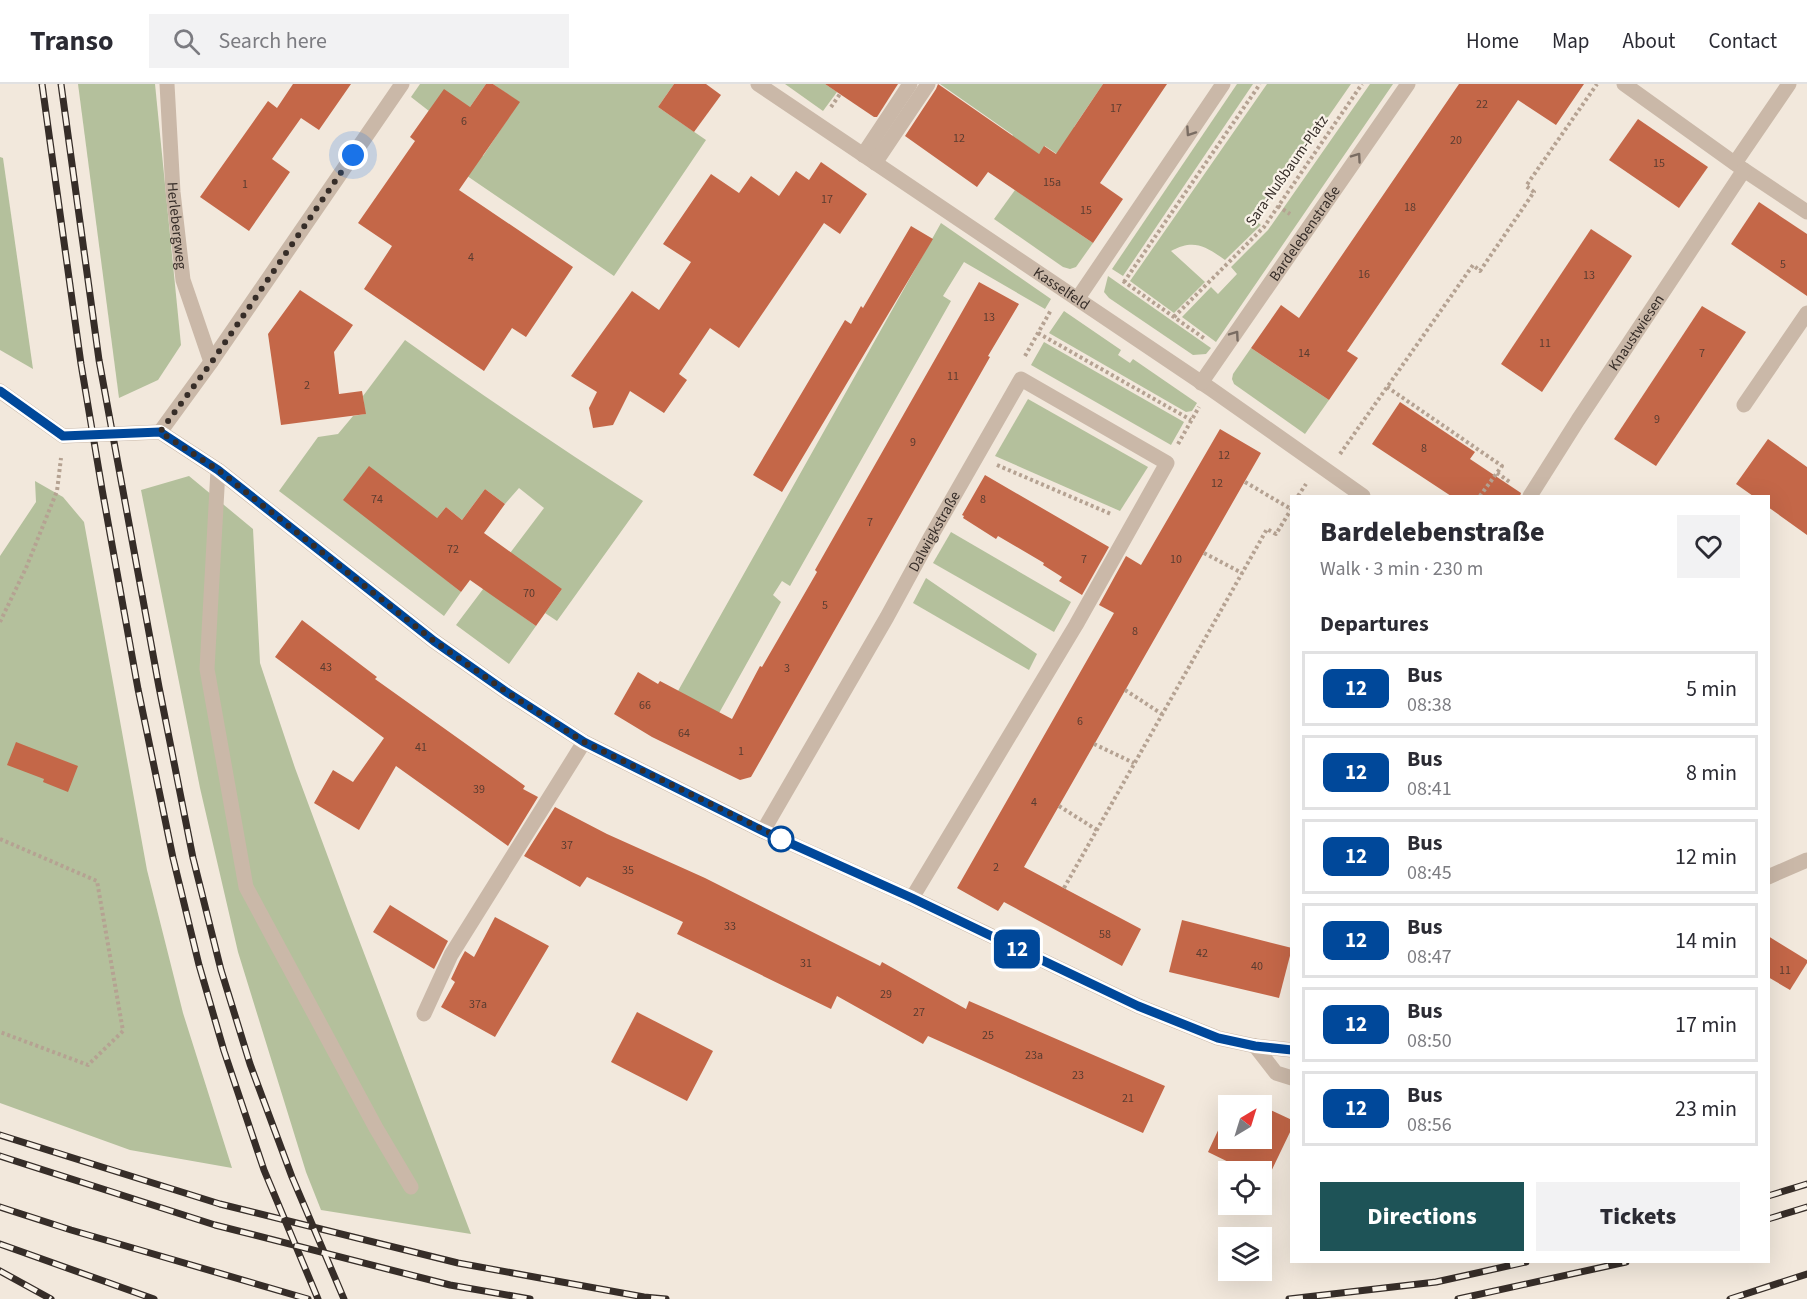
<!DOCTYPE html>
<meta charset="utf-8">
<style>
body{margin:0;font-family:"Source Sans 3",sans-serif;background:#f2f2f3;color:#2b2b33;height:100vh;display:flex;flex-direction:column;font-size:22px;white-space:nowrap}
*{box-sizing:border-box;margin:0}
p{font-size:20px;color:#7c7c81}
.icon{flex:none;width:33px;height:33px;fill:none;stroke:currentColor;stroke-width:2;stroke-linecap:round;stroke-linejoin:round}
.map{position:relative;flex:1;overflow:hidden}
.details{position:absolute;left:1290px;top:411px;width:480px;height:768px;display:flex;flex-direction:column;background:#fff;border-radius:0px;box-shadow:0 6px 24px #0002}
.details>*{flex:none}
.badge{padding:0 12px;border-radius:9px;font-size:21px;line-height:39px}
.needle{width:39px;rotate:38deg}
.controls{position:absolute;left:1218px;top:1011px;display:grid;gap:12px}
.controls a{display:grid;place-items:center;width:54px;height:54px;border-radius:0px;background:#fff;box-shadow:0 6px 24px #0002;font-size:30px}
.you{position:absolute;width:30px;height:30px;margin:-15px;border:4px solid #fff;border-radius:50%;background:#1a73e8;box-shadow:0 0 0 9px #1a73e833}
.map>.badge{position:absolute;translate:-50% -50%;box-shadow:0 0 0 3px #fff}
h2{padding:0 30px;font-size:22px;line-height:54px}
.round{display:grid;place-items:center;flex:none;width:63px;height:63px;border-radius:0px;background:#f2f2f3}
.overview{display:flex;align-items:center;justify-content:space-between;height:102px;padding:0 30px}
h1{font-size:28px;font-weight:800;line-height:45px}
.cta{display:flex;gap:12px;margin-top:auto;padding:12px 30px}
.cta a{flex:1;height:69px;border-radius:0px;background:#1e5357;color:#fff;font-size:24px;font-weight:800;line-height:69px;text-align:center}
.cta a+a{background:#f2f2f3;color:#2b2b33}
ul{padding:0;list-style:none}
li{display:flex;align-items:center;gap:18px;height:75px;margin:0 12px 9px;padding:0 18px;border:3px solid #e1e1e2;border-radius:0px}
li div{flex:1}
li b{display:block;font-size:22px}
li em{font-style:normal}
li .badge{min-width:66px;font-weight:700;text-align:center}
header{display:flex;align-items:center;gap:36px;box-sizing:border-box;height:84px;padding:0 30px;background:#fff;border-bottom:2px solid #e1e1e2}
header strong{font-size:28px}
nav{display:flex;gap:33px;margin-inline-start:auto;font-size:21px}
.search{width:420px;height:54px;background:#f2f2f3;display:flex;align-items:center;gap:15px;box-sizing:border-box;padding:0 21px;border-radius:0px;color:#7c7c81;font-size:22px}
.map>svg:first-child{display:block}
.green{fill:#b4c09c}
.building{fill:#c46748}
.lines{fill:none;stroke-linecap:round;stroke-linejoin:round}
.path{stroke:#b5a292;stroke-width:4;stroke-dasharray:3 3;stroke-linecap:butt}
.minor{stroke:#cab8a8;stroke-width:15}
.rail-casing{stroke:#362d28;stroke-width:7}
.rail{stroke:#f9f2e8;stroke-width:4.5;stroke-dasharray:14;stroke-linecap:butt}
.oneway{stroke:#796c62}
.line-casing{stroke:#fff;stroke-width:14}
.line{stroke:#00489a;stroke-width:9}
.walk{stroke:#362d28;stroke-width:6;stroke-dasharray:0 10.8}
.stop-dot{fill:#fff;stroke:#00489a;stroke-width:3}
.labels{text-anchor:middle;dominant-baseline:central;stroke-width:4.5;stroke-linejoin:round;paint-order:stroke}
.number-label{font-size:12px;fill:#5a3c30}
.street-label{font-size:15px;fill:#362d28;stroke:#f9f2e8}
</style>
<header>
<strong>Transo</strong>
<div class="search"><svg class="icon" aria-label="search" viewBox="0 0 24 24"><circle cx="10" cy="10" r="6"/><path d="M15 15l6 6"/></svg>Search here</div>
<nav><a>Home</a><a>Map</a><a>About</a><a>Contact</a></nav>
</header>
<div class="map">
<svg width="1807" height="1215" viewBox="0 0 1807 1215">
<rect width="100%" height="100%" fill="#f2e8dc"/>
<g class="green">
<path d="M78 0H155L181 261 158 296 119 314Z"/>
<path d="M420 0H486L470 23 429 27 411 13Z"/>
<path d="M493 0H674L658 23 706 56 614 192 432 68 483 72 519 18Z"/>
<path d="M785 0H825L837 8 823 27Z"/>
<path d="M940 0H1103L1074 43 1103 62 1085 89 1045 62 1036 74 1009 56 1013 51Z"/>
<path d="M1237 0H1253L1123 192 1112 185Z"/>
<path d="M1267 0H1351L1256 137 1261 141 1225 176C1205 162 1194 155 1171 167L1205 198 1174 229 1130 197Z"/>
<path d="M1370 0H1393L1216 258 1182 233 1211 203 1218 210 1237 190 1231 183 1268 146Z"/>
<path d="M0 73 3 74 33 285 0 266Z"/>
<path d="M1015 106 1093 159 1076 183 1070 185 1063 183 994 135Z"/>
<path d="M941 139 1051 215 1045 225 964 178 943 212 951 217 790 502 782 497 773 511 781 518 718 631 678 607Z"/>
<path d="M1108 192 1211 264 1206 270 1193 271 1109 214 1104 208Z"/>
<path d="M1064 227 1121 266 1118 271 1130 279 1133 275 1197 319 1192 327 1186 328 1049 249Z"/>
<path d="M405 256C483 312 562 365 643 417L557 537 545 529 562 505 497 514 536 542 509 580 456 541 544 424 519 404 505 420 485 405 462 436 446 423 410 467 461 508 444 532 279 407 318 353 338 350 353 332 365 330 363 312Z"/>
<path d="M1044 258 1184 338 1171 361 1031 281Z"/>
<path d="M1251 264 1329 316 1305 350 1234 300 1232 295 1233 290Z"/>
<path d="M1028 315 1148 383 1120 427 995 372Z"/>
<path d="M189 392 253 445 260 579 295 684 348 827 471 1150 321 1126 306 1088 238 868 200 704 141 406Z"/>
<path d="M35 397 63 413 84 438 147 786 183 929 232 1084 130 1066 0 1019V472L36 418Z"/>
<path d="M951 448 1071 518 1054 548 933 479Z"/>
<path d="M926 494 1037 570 1029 586 913 519Z"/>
</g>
<g class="building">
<path d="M293 0H351L319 46 301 34 272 75 290 88 249 147 200 113 268 17 277 24Z"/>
<path d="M486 0H493L520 18 459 106 573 183 526 253 512 244 484 287 364 205 392 162 358 139 415 57 410 53 444 5 470 23Z"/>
<path d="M674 0H706L721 11 694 48 658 23Z"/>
<path d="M825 0H898L877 33H874Z"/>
<path d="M938 0 1039 70 1044 62 1056 70 1103 0H1167L1100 99 1123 115 1093 159 988 88 977 103 905 52 936 5Z"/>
<path d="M1459 0H1584L1556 41 1518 16 1347 267 1358 274 1329 316 1251 264 1281 221 1299 234Z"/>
<path d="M1638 35 1708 83 1679 124 1609 76Z"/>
<path d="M821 78 867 110 840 150 824 139 739 264 710 244 679 290 687 296 664 329 630 307 613 341 593 344 589 324 597 308 571 292 632 207 659 226 691 178 663 160 711 90 739 109 751 92 779 112 796 87 809 96Z"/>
<path d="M1759 118 1807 150V212L1731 160Z"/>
<path d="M911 142 933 155 782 408 753 391 845 236 851 240 861 222 863 224Z"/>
<path d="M1591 145 1632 172 1542 308 1501 280Z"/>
<path d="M979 198 1019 220 988 272 990 273 751 693 740 696 652 653 614 630 638 588 658 600 660 597 732 635 760 582 762 583 817 488 815 486Z"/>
<path d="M300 206 353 241 334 268 339 310 362 307 366 330 281 341 268 250Z"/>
<path d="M1702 222 1746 248 1656 382 1614 355Z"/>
<path d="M1400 318 1475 368 1470 375 1521 409 1520 412H1451L1372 360Z"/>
<path d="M1220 345 1261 369 1024 783 1141 845 1122 882 1004 818 998 827 957 804 1114 529 1099 521 1126 472 1141 481Z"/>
<path d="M1768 355 1807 383V451L1768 423V412H1753L1736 400Z"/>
<path d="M369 382 437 434 446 423 462 436 485 405 505 420 484 449 562 505 536 542 470 496 461 508 343 416Z"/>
<path d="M985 391 1109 463 1082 511 1059 497 1062 493 1043 481 1044 479 998 452 996 455 963 434 964 432 962 431Z"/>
<path d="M302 536 377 593 375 595 525 702 523 705 538 713 508 762 396 682 359 746 314 719 333 686 353 698 384 654 275 573Z"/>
<path d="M16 658 78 682 68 708 43 698 44 695 7 681Z"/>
<path d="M555 723 607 750 705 794 880 882 882 878 966 925 969 917 1165 1002 1143 1049 928 952 923 960 837 912 831 925 677 850 683 838 587 793 580 803 524 772Z"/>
<path d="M390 821 448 857 434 885 373 848Z"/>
<path d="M495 833 549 862 495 953 441 923 455 898 451 895 460 876 465 867 474 873Z"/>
<path d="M1182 836 1292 864 1279 914 1169 888Z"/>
<path d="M1768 852 1807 876V879L1790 906 1768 893Z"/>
<path d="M637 928 713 967 687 1017 611 978Z"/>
<path d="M1266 1024 1292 1036V1044L1267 1096 1262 1093V1088H1249L1208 1068 1228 1025V1054H1262V1032Z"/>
</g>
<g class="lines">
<g class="path">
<path d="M831 23 840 10"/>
<path d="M1278 122 1290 130"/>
<path d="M1123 197 1205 255"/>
<path d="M1124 198 1260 0"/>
<path d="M1174 233 1264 143 1362 0"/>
<path d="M1038 249 1191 336"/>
<path d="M1025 272 1051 226"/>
<path d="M1387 303 1502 382 1480 412"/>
<path d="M1178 360 1199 323"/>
<path d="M1340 370 1473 181 1480 187 1534 108 1526 102 1597 0"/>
<path d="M997 381 1111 430"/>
<path d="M1497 389 1511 399"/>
<path d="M1245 398 1291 425"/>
<path d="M1298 412 1306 400"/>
<path d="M1204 469 1242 489"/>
<path d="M0 538 26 484 57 407 61 374"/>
<path d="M1125 606 1162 630"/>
<path d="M1094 660 1134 679"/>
<path d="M1059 722 1097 746"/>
<path d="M0 755 97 797 123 947 88 981 0 948"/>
<path d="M1064 804 1267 445 1276 450 1292 424"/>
</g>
<g class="minor">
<path id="s1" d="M167 0 173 108 183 196 211 278"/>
<path id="s2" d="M758 0 1211 305 1363 412"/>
<path d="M1624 0 1744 86 1807 128"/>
<path d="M863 71 910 0"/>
<path d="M875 79 928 0"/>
<path d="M1735 79 1789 0"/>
<path d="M1078 214 1223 0"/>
<path id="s3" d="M1201 299 1408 0"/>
<path d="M0 307 63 352 160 348 218 386 434 557 508 609 584 658 763 747 912 814 1138 922 1218 954 1255 962 1292 966"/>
<path d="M1744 321 1807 229"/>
<path d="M160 348 211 278 402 0"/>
<path d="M218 386 207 585 246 803 376 1044 411 1103"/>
<path id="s4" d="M1530 412 1578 336 1744 86"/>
<path id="s5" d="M763 747 887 533 930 454 1021 295 1167 379 1076 541 912 814"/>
<path d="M1768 793 1807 776"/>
<path d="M424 930 451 871 584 658"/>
<path d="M1255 962 1276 989 1292 994"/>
</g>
<g class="rail-casing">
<g id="rail">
<path d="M42 0 81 280 102 405 138 605 173 774 199 881 224 967 264 1086 318 1215"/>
<path d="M61 0 99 276 159 603 193 774 221 886 250 980 292 1093 344 1215"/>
<path d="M0 1051 220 1120 458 1179 644 1213 666 1215"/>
<path d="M0 1072 215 1141 450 1201 530 1215"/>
<path d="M1768 1112 1807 1100"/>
<path d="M0 1123 71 1146 308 1215"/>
<path d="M1768 1135 1807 1123"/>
<path d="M0 1160 154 1215"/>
<path d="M0 1187 51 1215"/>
<path d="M1289 1215 1436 1198 1526 1178"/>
<path d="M1458 1215 1626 1178"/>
<path d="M1730 1215 1807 1190"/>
</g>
</g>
<use href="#rail" class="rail"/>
</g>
<defs><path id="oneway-chevron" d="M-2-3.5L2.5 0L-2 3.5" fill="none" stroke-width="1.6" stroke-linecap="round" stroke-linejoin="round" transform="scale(1.5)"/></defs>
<g class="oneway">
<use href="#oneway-chevron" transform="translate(1190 48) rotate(124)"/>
<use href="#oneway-chevron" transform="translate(1357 73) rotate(-55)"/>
<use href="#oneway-chevron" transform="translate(1235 251) rotate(-55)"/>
</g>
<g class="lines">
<g class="line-casing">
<path id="line" d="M0 307 63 352 160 348 218 386 434 557 508 609 584 658 763 747 912 814 1138 922 1218 954 1255 962 1292 966"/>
</g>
<use href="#line" class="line"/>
<path class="walk" d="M353 71 211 279 160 348 218 386 434 557 508 609 584 658 784 756 781 755"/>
</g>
<circle class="stop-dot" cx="781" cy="755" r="12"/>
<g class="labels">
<g class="number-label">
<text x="1482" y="20">22</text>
<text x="1116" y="24">17</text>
<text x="464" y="37">6</text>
<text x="959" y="54">12</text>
<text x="1456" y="56">20</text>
<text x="1659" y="79">15</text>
<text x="1052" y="98">15a</text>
<text x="245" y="100">1</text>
<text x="827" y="115">17</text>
<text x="1410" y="123">18</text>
<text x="1086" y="126">15</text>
<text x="471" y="173">4</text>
<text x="1783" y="180">5</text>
<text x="1364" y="190">16</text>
<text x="1589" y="191">13</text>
<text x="989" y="233">13</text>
<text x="1545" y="259">11</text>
<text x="1304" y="269">14</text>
<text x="1702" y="269">7</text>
<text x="953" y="292">11</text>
<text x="307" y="301">2</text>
<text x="1657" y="335">9</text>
<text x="913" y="358">9</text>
<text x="1424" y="364">8</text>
<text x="1224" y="371">12</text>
<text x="1217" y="399">12</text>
<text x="377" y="415">74</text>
<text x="983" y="415">8</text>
<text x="870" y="438">7</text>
<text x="453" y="465">72</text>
<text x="1084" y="475">7</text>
<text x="1176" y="475">10</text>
<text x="529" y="509">70</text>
<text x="825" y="521">5</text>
<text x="1135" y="547">8</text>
<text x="326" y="583">43</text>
<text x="787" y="584">3</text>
<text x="645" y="621">66</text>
<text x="1080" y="637">6</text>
<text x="684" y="649">64</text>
<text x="421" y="663">41</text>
<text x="741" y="667">1</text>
<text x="479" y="705">39</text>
<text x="1034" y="718">4</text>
<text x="567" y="761">37</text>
<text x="996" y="783">2</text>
<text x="628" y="786">35</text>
<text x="730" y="842">33</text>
<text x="1105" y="850">58</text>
<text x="1202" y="869">42</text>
<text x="806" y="879">31</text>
<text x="1257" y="882">40</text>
<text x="1785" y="886">11</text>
<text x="886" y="910">29</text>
<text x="478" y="920">37a</text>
<text x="919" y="928">27</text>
<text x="988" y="951">25</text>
<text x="1034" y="971">23a</text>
<text x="1078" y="991">23</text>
<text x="1128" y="1014">21</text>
</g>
<g class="street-label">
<text transform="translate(1287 87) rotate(-55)">Sara-Nußbaum-Platz</text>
<text stroke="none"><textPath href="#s1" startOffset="142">Herlebergweg</textPath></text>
<text stroke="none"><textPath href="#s3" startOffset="182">Bardelebenstraße</textPath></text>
<text stroke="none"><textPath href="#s2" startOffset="366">Kasselfeld</textPath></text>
<text stroke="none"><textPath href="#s4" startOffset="195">Knaustwiesen</textPath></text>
<text stroke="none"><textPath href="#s5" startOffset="345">Dalwigkstraße</textPath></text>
</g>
</g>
</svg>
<div class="controls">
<a><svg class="needle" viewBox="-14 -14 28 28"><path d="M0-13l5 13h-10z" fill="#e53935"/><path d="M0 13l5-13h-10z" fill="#7c7c81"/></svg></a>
<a><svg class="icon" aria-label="locate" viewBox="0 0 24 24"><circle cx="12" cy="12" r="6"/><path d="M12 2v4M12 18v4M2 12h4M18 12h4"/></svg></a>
<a><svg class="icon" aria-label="layers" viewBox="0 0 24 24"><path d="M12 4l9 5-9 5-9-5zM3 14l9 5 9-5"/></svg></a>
</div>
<div class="you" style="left:353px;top:71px"></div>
<b class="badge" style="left:1017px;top:865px;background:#00489a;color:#fff">12</b>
<section class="details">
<div class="overview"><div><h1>Bardelebenstraße</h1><p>Walk · 3 min · 230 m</p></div><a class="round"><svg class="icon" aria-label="heart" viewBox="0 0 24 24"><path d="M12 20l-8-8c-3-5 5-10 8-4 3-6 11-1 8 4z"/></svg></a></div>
<h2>Departures</h2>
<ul>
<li><span class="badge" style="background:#00489a;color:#fff">12</span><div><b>Bus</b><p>08:38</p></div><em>5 min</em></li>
<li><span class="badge" style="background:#00489a;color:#fff">12</span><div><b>Bus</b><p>08:41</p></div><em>8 min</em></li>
<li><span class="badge" style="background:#00489a;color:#fff">12</span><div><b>Bus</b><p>08:45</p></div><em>12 min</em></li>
<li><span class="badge" style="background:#00489a;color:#fff">12</span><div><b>Bus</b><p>08:47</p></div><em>14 min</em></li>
<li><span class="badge" style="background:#00489a;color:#fff">12</span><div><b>Bus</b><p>08:50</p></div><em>17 min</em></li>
<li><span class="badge" style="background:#00489a;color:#fff">12</span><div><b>Bus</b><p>08:56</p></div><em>23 min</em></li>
</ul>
<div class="cta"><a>Directions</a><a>Tickets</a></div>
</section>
</div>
